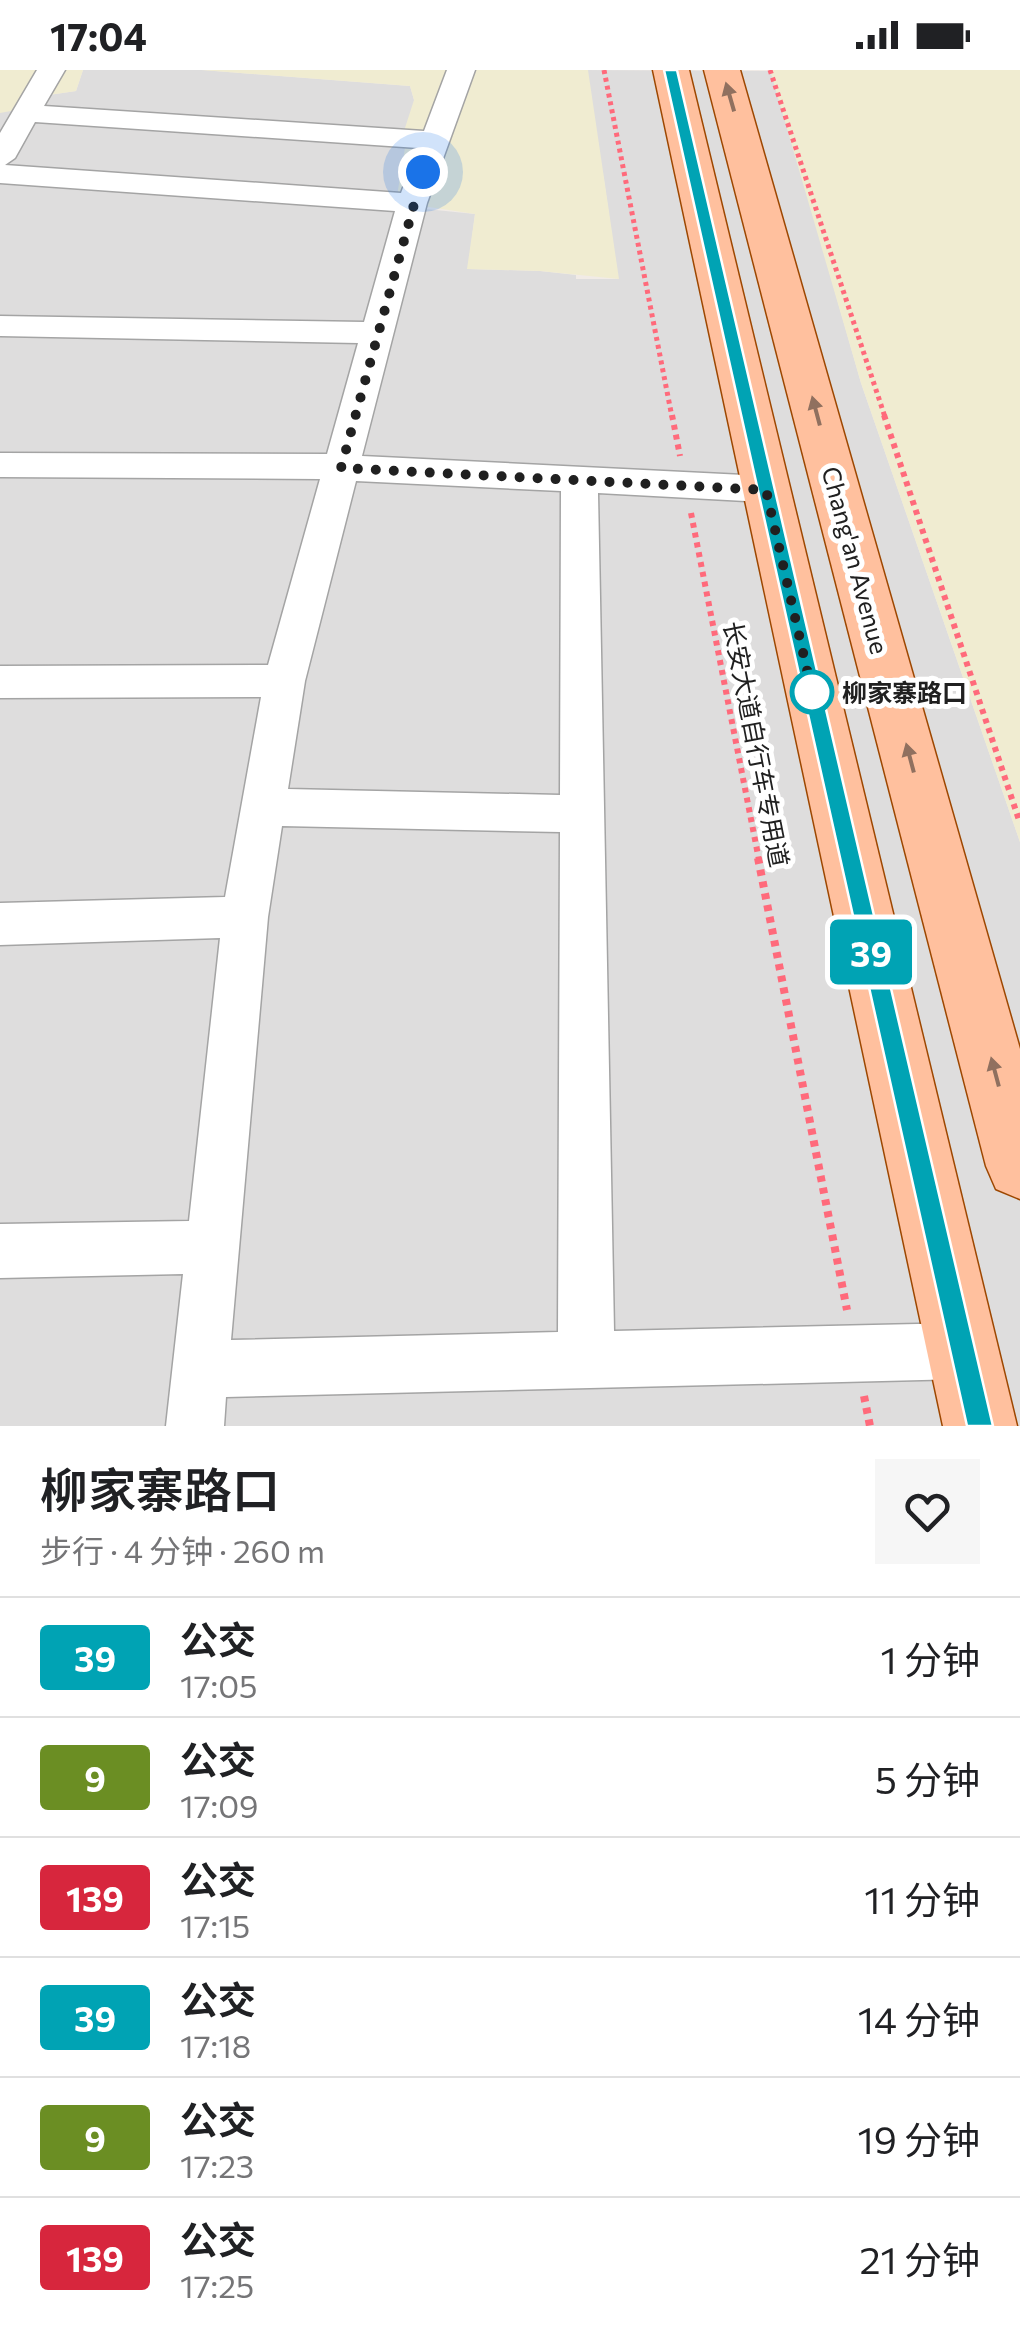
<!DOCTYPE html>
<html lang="zh">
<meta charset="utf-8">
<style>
body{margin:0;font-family:Commissioner,"Noto Sans SC",sans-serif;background:#f6f6f6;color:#202124;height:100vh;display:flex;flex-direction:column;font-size:38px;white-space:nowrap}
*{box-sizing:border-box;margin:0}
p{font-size:32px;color:#757577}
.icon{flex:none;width:55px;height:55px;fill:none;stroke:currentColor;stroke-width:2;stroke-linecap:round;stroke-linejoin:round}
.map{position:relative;height:1356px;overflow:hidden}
.details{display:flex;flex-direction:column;background:#fff;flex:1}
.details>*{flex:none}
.badge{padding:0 20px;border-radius:8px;font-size:35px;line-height:65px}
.you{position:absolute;width:50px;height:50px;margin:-25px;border:8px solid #fff;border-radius:50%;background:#1a73e8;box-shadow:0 0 0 15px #1a73e833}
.map>.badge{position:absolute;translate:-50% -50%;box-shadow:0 0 0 5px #fff}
.round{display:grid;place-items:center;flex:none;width:105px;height:105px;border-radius:0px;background:#f6f6f6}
.head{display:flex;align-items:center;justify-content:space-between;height:170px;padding:0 40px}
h1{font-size:48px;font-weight:600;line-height:75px}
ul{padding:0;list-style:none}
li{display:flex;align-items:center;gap:30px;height:120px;padding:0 40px;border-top:2px solid #e0e0e0}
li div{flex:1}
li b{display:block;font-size:38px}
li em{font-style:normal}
li .badge{min-width:110px;font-weight:700;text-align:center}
.status{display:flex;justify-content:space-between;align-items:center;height:70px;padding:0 50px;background:#fff;direction:ltr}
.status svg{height:28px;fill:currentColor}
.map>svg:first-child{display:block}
.residential{fill:#dedddd}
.farmland{fill:#f0ecd1}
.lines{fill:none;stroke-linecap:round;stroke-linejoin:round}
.minor-casing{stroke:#a4a4a4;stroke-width:3}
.major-casing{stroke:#9d4700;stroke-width:3}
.path-far2{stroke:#ff6a7b;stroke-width:5;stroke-dasharray:4 4;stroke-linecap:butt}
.path-far1{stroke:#ff6a7b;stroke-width:6;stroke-dasharray:5 5;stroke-linecap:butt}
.path{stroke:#ff6a7b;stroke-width:8;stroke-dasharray:6 6;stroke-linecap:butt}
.minor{fill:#fff;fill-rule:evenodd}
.major{fill:#ffc09e;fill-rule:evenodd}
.oneway{fill:#90705f}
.line{fill:#00a3b4;stroke:#fff;stroke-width:2.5}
.walk{stroke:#202020;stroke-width:10;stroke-dasharray:0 18}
.stop-dot{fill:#fff;stroke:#00a3b4;stroke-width:5}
.labels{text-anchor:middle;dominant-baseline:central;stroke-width:10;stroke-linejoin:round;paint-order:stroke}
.street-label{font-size:25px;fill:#202020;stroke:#fff}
.stop-label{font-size:25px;font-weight:bold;fill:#202020;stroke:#fff;text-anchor:start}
</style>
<div class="status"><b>17:04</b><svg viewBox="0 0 49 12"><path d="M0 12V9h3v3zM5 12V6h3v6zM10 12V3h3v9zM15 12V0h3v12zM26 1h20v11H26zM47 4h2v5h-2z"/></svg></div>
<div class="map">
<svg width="1020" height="1356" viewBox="0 0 1020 1356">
<rect width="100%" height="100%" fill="#f1ebe6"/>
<path class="residential" d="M83 0H202L410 16 414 30 412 73 396 136 475 144 468 199 540 201 576 205V209H618L604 110 581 0 772 1 861 313 1020 772V1356H0V42L35 27 76 21Z"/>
<g class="farmland">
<path d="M0 0H83L76 21 35 27 27 38 0 43Z"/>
<path d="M202 0H588L619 209 540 201 467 199 475 144 396 132 406 72 404 61 414 30 410 16Z"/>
<path d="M770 0H1020V772L861 313Z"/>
</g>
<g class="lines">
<g class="minor-casing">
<path id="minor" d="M37 0H65L44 36 424 61 447 0H475L427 133 362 386 766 406 779 410 784 419 779 428 766 432 598 423 614 1261 962 1253 982 1261 990 1281 982 1301 962 1309 226 1327 224 1356H166L183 1204 0 1208V1154L189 1151 220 868 0 875V833L225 827 261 627 0 628V596L268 595 320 409 0 407V383L327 384 358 273 0 266V246L364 252 395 141 0 113V63ZM35 52 418 78 401 123 5 95 15 88ZM356 411 561 421 560 725 288 719 305 611ZM282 756 560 762 558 1262 231 1270 268 847Z"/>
</g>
<g class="major-casing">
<g id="major">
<path d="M653 0H689L1017 1356H943Z"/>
<path d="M704 0H740L1020 979V1129L996 1119 986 1096Z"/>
</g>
</g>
<g class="path-far2">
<path d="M604 0 672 347"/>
<path d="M770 0 885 347"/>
</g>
<g class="path-far1">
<path d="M672 345 680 386"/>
<path d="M884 345 1020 753"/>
<path d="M691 443 759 790"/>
</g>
<g class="path">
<path d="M758 788 847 1240"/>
<path d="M864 1326 870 1356"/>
</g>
<use href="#minor" class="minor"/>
<use href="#major" class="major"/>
</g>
<defs><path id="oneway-solid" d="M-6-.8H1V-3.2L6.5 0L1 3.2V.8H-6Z" transform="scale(2.5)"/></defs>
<g class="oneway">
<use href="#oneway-solid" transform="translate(730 27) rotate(-106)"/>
<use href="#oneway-solid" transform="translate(816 341) rotate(-105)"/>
<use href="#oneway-solid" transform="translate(910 688) rotate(-105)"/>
<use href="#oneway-solid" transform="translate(995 1002) rotate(-105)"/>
</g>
<path class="line" d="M664 0H677L993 1356H967Z"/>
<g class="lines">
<path class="walk" d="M423 102 341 398 766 420 812 622"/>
</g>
<circle class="stop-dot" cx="812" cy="622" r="20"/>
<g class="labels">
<g class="street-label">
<text transform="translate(856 490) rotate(75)">Chang'an Avenue</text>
<text transform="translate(757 674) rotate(79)">长安大道自行车专用道</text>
</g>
<g class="stop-label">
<text x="842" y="622">柳家寨路口</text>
</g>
</g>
</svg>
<div class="you" style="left:423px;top:102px"></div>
<b class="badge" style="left:871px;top:882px;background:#00a3b4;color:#fff">39</b>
</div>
<section class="details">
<div class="head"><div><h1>柳家寨路口</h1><p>步行 · 4 分钟 · 260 m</p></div><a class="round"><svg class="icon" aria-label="heart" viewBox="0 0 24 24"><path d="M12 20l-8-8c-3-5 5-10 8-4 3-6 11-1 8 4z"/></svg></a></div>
<ul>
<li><span class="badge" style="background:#00a3b4;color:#fff">39</span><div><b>公交</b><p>17:05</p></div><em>1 分钟</em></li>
<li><span class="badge" style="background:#6b8e23;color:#fff">9</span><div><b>公交</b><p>17:09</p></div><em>5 分钟</em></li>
<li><span class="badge" style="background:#d7263d;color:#fff">139</span><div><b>公交</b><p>17:15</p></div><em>11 分钟</em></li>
<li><span class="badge" style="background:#00a3b4;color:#fff">39</span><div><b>公交</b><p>17:18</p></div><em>14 分钟</em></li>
<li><span class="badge" style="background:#6b8e23;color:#fff">9</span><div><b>公交</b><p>17:23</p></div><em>19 分钟</em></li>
<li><span class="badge" style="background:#d7263d;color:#fff">139</span><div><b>公交</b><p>17:25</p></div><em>21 分钟</em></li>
</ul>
</section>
